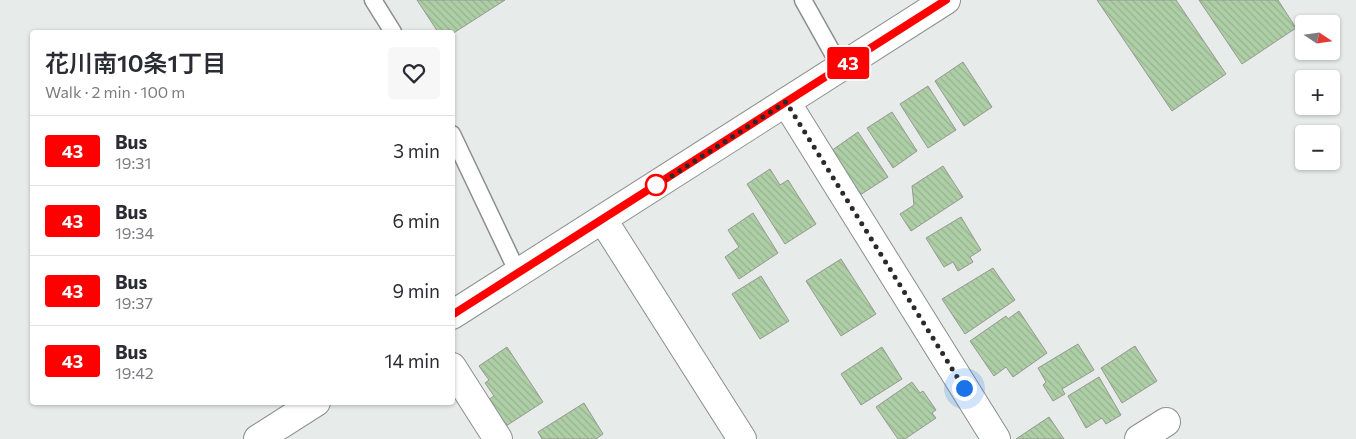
<!DOCTYPE html>
<meta charset="utf-8">
<style>
body{margin:0;font-family:Commissioner,"Noto Sans JP",sans-serif;background:#f7f7f7;color:#2b2b33;height:100vh;display:flex;flex-direction:column;font-size:19px;white-space:nowrap}
*{box-sizing:border-box;margin:0}
p{font-size:16px;color:#7c7c81}
.icon{flex:none;width:28px;height:28px;fill:none;stroke:currentColor;stroke-width:2;stroke-linecap:round;stroke-linejoin:round}
.map{position:relative;flex:1;overflow:hidden}
.sheet{position:absolute;left:30px;top:30px;width:425px;height:375px;display:flex;flex-direction:column;background:#fff;border-radius:5px;box-shadow:0 1px 4px #0004}
.sheet>*{flex:none}
.badge{padding:0 10px;border-radius:4px;font-size:18px;line-height:32px}
.needle{width:32px;rotate:103deg}
.fabs{position:absolute;left:1295px;top:15px;display:grid;gap:10px}
.fabs a{display:grid;place-items:center;width:45px;height:45px;border-radius:5px;background:#fff;box-shadow:0 1px 4px #0004;font-size:25px}
.you{position:absolute;width:25px;height:25px;margin:-12px;border:4px solid #fff;border-radius:50%;background:#1a73e8;box-shadow:0 0 0 8px #1a73e833}
.map>.badge{position:absolute;translate:-50% -50%;box-shadow:0 0 0 2px #fff}
.round{display:grid;place-items:center;flex:none;width:52px;height:52px;border-radius:5px;background:#f7f7f7}
.summary{display:flex;align-items:center;justify-content:space-between;height:85px;padding:0 15px}
h1{font-size:24px;font-weight:600;line-height:38px}
ul{padding:0;list-style:none}
li{display:flex;align-items:center;gap:15px;height:70px;padding:0 15px;border-top:1px solid #e1e1e2}
li div{flex:1}
li b{display:block;font-size:19px}
li em{font-style:normal}
li .badge{min-width:55px;font-weight:700;text-align:center}
.map>svg:first-child{display:block}
.building{fill:url(#building-back-hatch);stroke:#969895}
.lines{fill:none;stroke-linecap:round;stroke-linejoin:round}
.lane-casing{stroke:#8b8f8e;stroke-width:19}
.street-casing{stroke:#8b8f8e;stroke-width:30}
.secondary-casing{stroke:#8b8f8e;stroke-width:30}
.lane{stroke:#fff;stroke-width:16}
.street{stroke:#fff;stroke-width:28}
.secondary{stroke:#fff;stroke-width:28}
.line-casing{stroke:#fff;stroke-width:11}
.line{stroke:#f00;stroke-width:8}
.walk{stroke:#292a29;stroke-width:5;stroke-dasharray:0 9}
.stop-dot{fill:#fff;stroke:#f00;stroke-width:2.5}
</style>
<div class="map">
<svg width="1356" height="439" viewBox="0 0 1356 439">
<defs>
<pattern id="building-back-hatch" width="6" height="6" patternUnits="userSpaceOnUse" patternTransform="scale(1.25)"><rect width="6" height="6" fill="#aecfa6"/><path d="M-1 5l2 2M0 0l6 6M5-1l2 2" fill="none" stroke="#96b28f"/></pattern>
</defs>
<rect width="100%" height="100%" fill="#e7ebe9"/>
<g class="building">
<path d="M417 0H505L452 34 438 32Z"/>
<path d="M1097 0H1176L1226 74 1172 111Z"/>
<path d="M1199 0H1278L1296 28 1242 64Z"/>
<path d="M963 62 992 107 964 126 935 81Z"/>
<path d="M928 86 956 130 928 148 900 104Z"/>
<path d="M892 112 917 151 893 168 867 128Z"/>
<path d="M858 132 888 177 860 195 831 151Z"/>
<path d="M943 166 963 197 911 231 900 214 914 205 912 186Z"/>
<path d="M770 169 780 185 788 180 816 224 785 244 747 184Z"/>
<path d="M753 213 778 253 739 279 725 257 739 247 728 230Z"/>
<path d="M961 217 981 250 970 257 973 262 958 271 953 262 944 267 926 238Z"/>
<path d="M841 259 876 314 841 336 806 281Z"/>
<path d="M993 268 1015 300 965 334 942 299Z"/>
<path d="M761 276 789 321 760 339 732 294Z"/>
<path d="M1019 311 1047 353 1013 377 1006 367 994 376 970 341 1006 316 1008 319Z"/>
<path d="M1078 344 1094 370 1062 389 1065 394 1053 401 1043 385 1046 382 1038 368Z"/>
<path d="M1135 346 1157 381 1122 403 1101 368Z"/>
<path d="M507 347 543 402 506 426 482 404 494 396 485 383 489 380 479 366Z"/>
<path d="M882 347 902 379 861 405 841 374Z"/>
<path d="M1099 377 1121 415 1106 424 1102 418 1086 428 1068 396Z"/>
<path d="M912 382 920 393 923 391 936 410 932 413 936 418 905 439H898L876 407Z"/>
<path d="M584 403 603 434 596 439H542L538 432Z"/>
<path d="M1049 417 1064 439H1016Z"/>
</g>
<g class="lines">
<g class="lane-casing">
<g id="lane">
<path d="M373 0 393 32"/>
<path d="M803 0 841 68"/>
<path d="M452 134 518 273"/>
</g>
</g>
<g class="street-casing">
<g id="street">
<path d="M786 102 996 439"/>
<path d="M603 220 742 439"/>
<path d="M452 367 498 439"/>
<path d="M1139 439 1166 422"/>
</g>
</g>
<g class="secondary-casing">
<g id="secondary">
<path d="M452 315 946 0"/>
<path d="M258 439 316 402"/>
</g>
</g>
<use href="#lane" class="lane"/>
<use href="#street" class="street"/>
<use href="#secondary" class="secondary"/>
</g>
<g class="lines">
<g class="line-casing">
<path id="line" d="M452 315 946 0"/>
</g>
<use href="#line" class="line"/>
<path class="walk" d="M656 185 653 188 786 102 964 388"/>
</g>
<circle class="stop-dot" cx="656" cy="185" r="10"/>
</svg>
<div class="fabs">
<a><svg class="needle" viewBox="-14 -14 28 28"><path d="M0-13l5 13h-10z" fill="#e53935"/><path d="M0 13l5-13h-10z" fill="#7c7c81"/></svg></a>
<a>+</a>
<a>−</a>
</div>
<div class="you" style="left:964px;top:388px"></div>
<b class="badge" style="left:848px;top:63px;background:#f00;color:#fff">43</b>
<section class="sheet">
<div class="summary"><div><h1>花川南10条1丁目</h1><p>Walk · 2 min · 100 m</p></div><a class="round"><svg class="icon" aria-label="heart" viewBox="0 0 24 24"><path d="M12 20l-8-8c-3-5 5-10 8-4 3-6 11-1 8 4z"/></svg></a></div>
<ul>
<li><span class="badge" style="background:#f00;color:#fff">43</span><div><b>Bus</b><p>19:31</p></div><em>3 min</em></li>
<li><span class="badge" style="background:#f00;color:#fff">43</span><div><b>Bus</b><p>19:34</p></div><em>6 min</em></li>
<li><span class="badge" style="background:#f00;color:#fff">43</span><div><b>Bus</b><p>19:37</p></div><em>9 min</em></li>
<li><span class="badge" style="background:#f00;color:#fff">43</span><div><b>Bus</b><p>19:42</p></div><em>14 min</em></li>
</ul>
</section>
</div>
